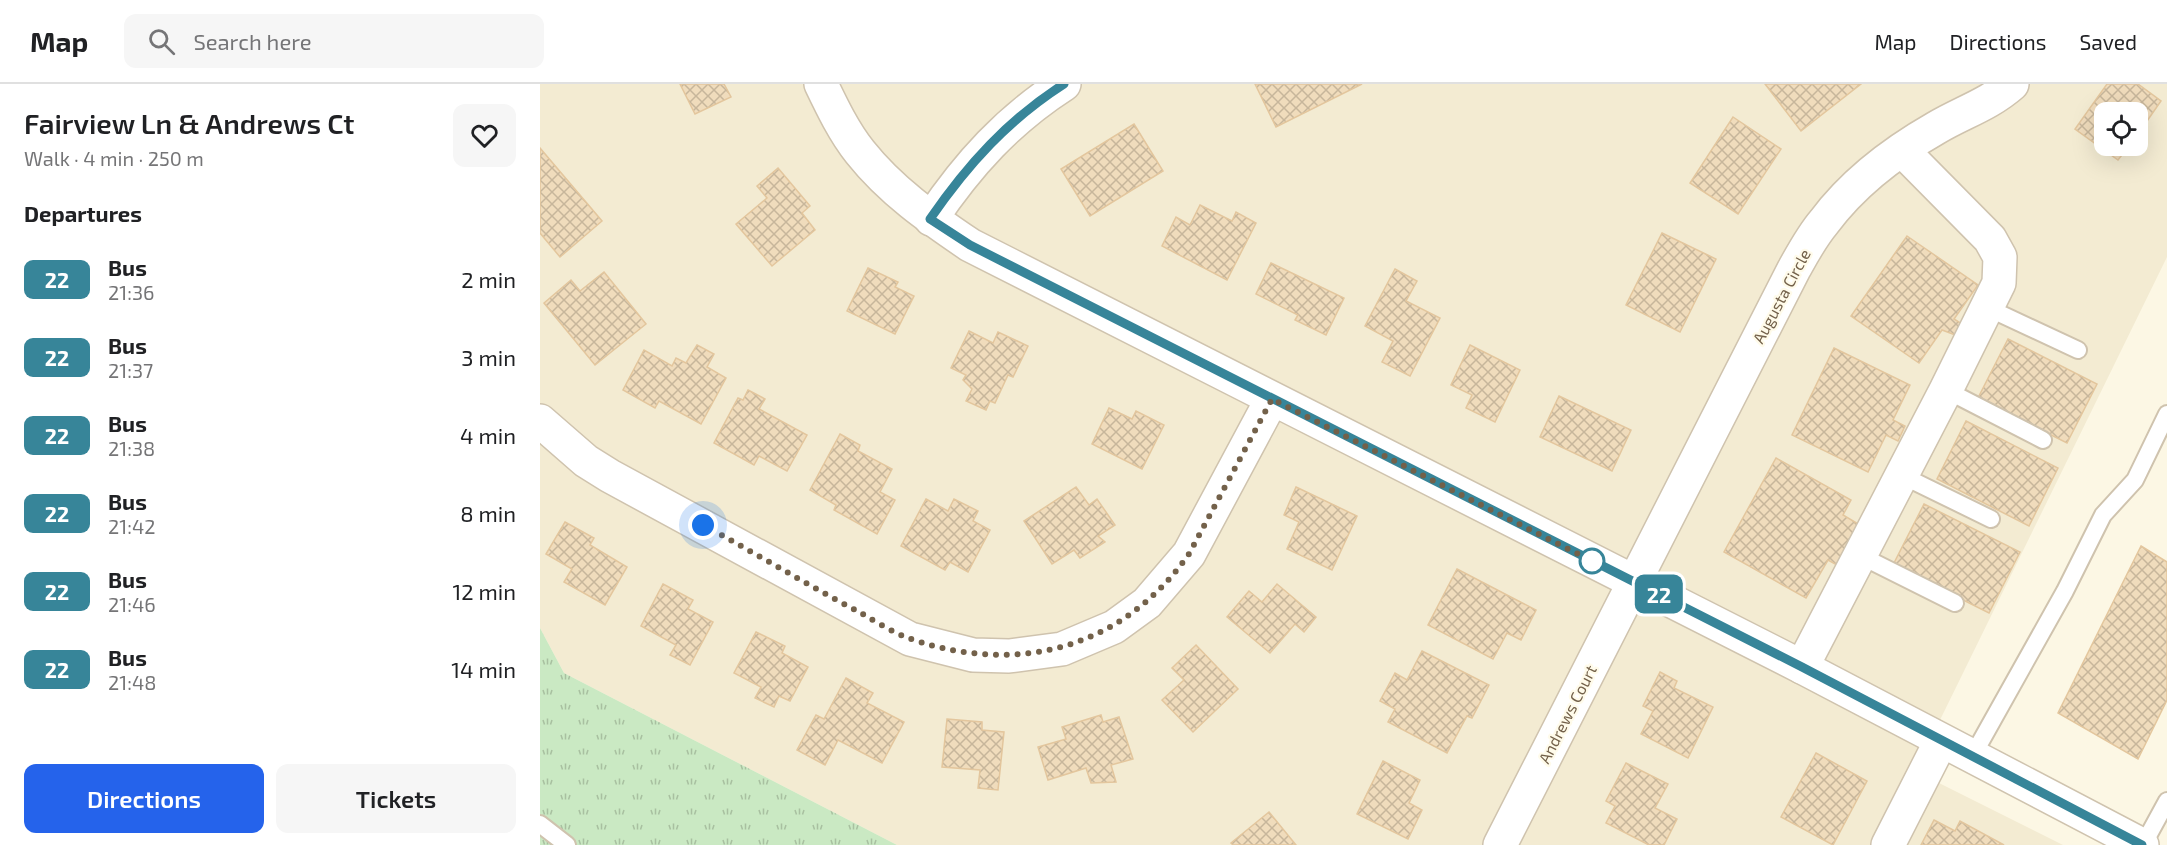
<!DOCTYPE html>
<meta charset="utf-8">
<style>
body{margin:0;font-family:"Exo 2",sans-serif;background:#f6f6f6;color:#202124;height:100vh;display:flex;flex-direction:column;font-size:22px;white-space:nowrap}
*{box-sizing:border-box;margin:0}
p{font-size:20px;color:#757577}
.icon{flex:none;width:33px;height:33px;fill:none;stroke:currentColor;stroke-width:2;stroke-linecap:round;stroke-linejoin:round}
.map{position:relative;flex:1;overflow:hidden}
.panel{display:flex;flex-direction:column;background:#fff;width:540px}
.panel>*{flex:none}
.badge{padding:0 12px;border-radius:9px;font-size:21px;line-height:39px}
.tools{position:absolute;left:1554px;top:18px;display:grid;gap:12px}
.tools a{display:grid;place-items:center;width:54px;height:54px;border-radius:12px;background:#fff;box-shadow:0 6px 24px #0002;font-size:30px}
.you{position:absolute;width:30px;height:30px;margin:-15px;border:4px solid #fff;border-radius:50%;background:#1a73e8;box-shadow:0 0 0 9px #1a73e833}
.map>.badge{position:absolute;translate:-50% -50%;box-shadow:0 0 0 3px #fff}
h2{padding:0 24px;font-size:22px;line-height:54px}
.round{display:grid;place-items:center;flex:none;width:63px;height:63px;border-radius:12px;background:#f6f6f6}
.headline{display:flex;align-items:center;justify-content:space-between;height:102px;padding:0 24px}
h1{font-size:28px;font-weight:600;line-height:45px}
.primary-button{display:flex;gap:12px;margin-top:auto;padding:12px 24px}
.primary-button a{flex:1;height:69px;border-radius:12px;background:#2563eb;color:#fff;font-size:24px;font-weight:600;line-height:69px;text-align:center}
.primary-button a+a{background:#f6f6f6;color:#202124}
ul{padding:0;list-style:none}
li{display:flex;align-items:center;gap:18px;height:78px;padding:0 24px}
li div{flex:1}
li b{display:block;font-size:22px}
li em{font-style:normal}
li .badge{min-width:66px;font-weight:700;text-align:center}
header{display:flex;align-items:center;gap:36px;box-sizing:border-box;height:84px;padding:0 30px;background:#fff;border-bottom:2px solid #e0e0e0}
header strong{font-size:28px}
nav{display:flex;gap:33px;margin-inline-start:auto;font-size:21px}
.search{width:420px;height:54px;background:#f6f6f6;display:flex;align-items:center;gap:15px;box-sizing:border-box;padding:0 21px;border-radius:12px;color:#757577;font-size:22px}
main{display:flex;flex:1;min-height:0}
.map>svg:first-child{display:block}
.residential{fill:#f3ebd2;fill-rule:evenodd}
.grass{fill:url(#grass-tufts)}
.building{fill:url(#building-cross-hatch);stroke:#e3c69d;stroke-width:1.5}
.lines{fill:none;stroke-linecap:round;stroke-linejoin:round}
.service-casing{stroke:#cfc3ae;stroke-width:20}
.minor-casing{stroke:#cfc3ae;stroke-width:36}
.service{stroke:#fff;stroke-width:16}
.minor{stroke:#fff;stroke-width:33}
.line-casing{stroke:#fff;stroke-width:14}
.line{stroke:#378599;stroke-width:9}
.walk{stroke:#73614a;stroke-width:6;stroke-dasharray:0 10.8}
.stop-dot{fill:#fff;stroke:#378599;stroke-width:3}
.labels{text-anchor:middle;dominant-baseline:central;stroke-width:4.5;stroke-linejoin:round;paint-order:stroke}
.street-label{font-size:16px;fill:#73614a;stroke:#fffbea}
</style>
<header>
<strong>Map</strong>
<div class="search"><svg class="icon" aria-label="search" viewBox="0 0 24 24"><circle cx="10" cy="10" r="6"/><path d="M15 15l6 6"/></svg>Search here</div>
<nav><a>Map</a><a>Directions</a><a>Saved</a></nav>
</header>
<main>
<section class="panel">
<div class="headline"><div><h1>Fairview Ln &amp; Andrews Ct</h1><p>Walk · 4 min · 250 m</p></div><a class="round"><svg class="icon" aria-label="heart" viewBox="0 0 24 24"><path d="M12 20l-8-8c-3-5 5-10 8-4 3-6 11-1 8 4z"/></svg></a></div>
<h2>Departures</h2>
<ul>
<li><span class="badge" style="background:#378599;color:#fff">22</span><div><b>Bus</b><p>21:36</p></div><em>2 min</em></li>
<li><span class="badge" style="background:#378599;color:#fff">22</span><div><b>Bus</b><p>21:37</p></div><em>3 min</em></li>
<li><span class="badge" style="background:#378599;color:#fff">22</span><div><b>Bus</b><p>21:38</p></div><em>4 min</em></li>
<li><span class="badge" style="background:#378599;color:#fff">22</span><div><b>Bus</b><p>21:42</p></div><em>8 min</em></li>
<li><span class="badge" style="background:#378599;color:#fff">22</span><div><b>Bus</b><p>21:46</p></div><em>12 min</em></li>
<li><span class="badge" style="background:#378599;color:#fff">22</span><div><b>Bus</b><p>21:48</p></div><em>14 min</em></li>
</ul>
<div class="primary-button"><a>Directions</a><a>Tickets</a></div>
</section>
<div class="map">
<svg width="1627" height="761" viewBox="0 0 1627 761">
<defs>
<pattern id="grass-tufts" width="24" height="20" patternUnits="userSpaceOnUse" patternTransform="scale(1.5)"><rect width="24" height="20" fill="#cae9c3"/><path d="M3 7l-1-3M5 7V3M7 7l1-3M15 17l-1-3M17 17v-4M19 17l1-3" fill="none" stroke="#a8c0a0"/></pattern>
<pattern id="building-cross-hatch" width="8" height="8" patternUnits="userSpaceOnUse" patternTransform="scale(1.5)"><rect width="8" height="8" fill="#f0dcbc"/><path d="M0 0l8 8M0 8l8-8" fill="none" stroke="#c7b69b"/></pattern>
</defs>
<rect width="100%" height="100%" fill="#fcf7e4"/>
<path class="residential" d="M0 0H1627V173L1375 687 1523 761H357L24 589 0 544ZM1564 28H1598V62H1564Z"/>
<path class="grass" d="M0 544 24 589 357 761H0Z"/>
<g class="building">
<path d="M140 0H184L191 13 155 30Z"/>
<path d="M715 0H822L736 43Z"/>
<path d="M1225 0H1321L1261 47Z"/>
<path d="M1567 0H1598L1621 17 1598 50V28H1564V62H1589L1578 76 1535 45Z"/>
<path d="M1193 33 1241 65 1198 130 1150 99Z"/>
<path d="M594 40 623 87 550 132 521 85Z"/>
<path d="M0 64 62 137 20 173 0 149Z"/>
<path d="M238 84 270 122 262 129 275 146 232 182 196 140 227 114 217 102Z"/>
<path d="M660 121 692 137 696 128 716 139 687 196 622 162 636 133 650 141Z"/>
<path d="M1122 149 1176 175 1140 248 1086 221Z"/>
<path d="M1367 152 1438 201 1414 235 1422 240 1418 252 1402 246 1379 279 1311 232Z"/>
<path d="M731 179 804 214 786 251 755 236 758 231 716 210Z"/>
<path d="M328 184 358 198 355 203 374 212 355 250 307 227Z"/>
<path d="M855 185 877 197 866 217 900 234 870 292 842 278 853 257 825 242Z"/>
<path d="M64 188 106 240 55 281 4 219 31 196 40 207Z"/>
<path d="M429 247 453 259 458 248 488 262 473 293 468 291 455 319 450 317 446 326 426 317 432 305 423 296 426 291 411 284Z"/>
<path d="M1468 255 1557 300 1527 359 1438 314Z"/>
<path d="M157 261 174 270 167 283 186 294 161 340 119 317 115 324 83 306 104 266 132 282 136 274 146 279Z"/>
<path d="M930 261 980 286 955 338 926 324 932 311 911 301Z"/>
<path d="M1294 264 1370 301 1353 336 1365 342 1358 357 1346 351 1328 388 1252 351Z"/>
<path d="M208 306 225 315 219 325 267 351 247 387 219 372 214 381 174 359 198 314 203 316Z"/>
<path d="M1019 312 1091 346 1072 387 1000 353Z"/>
<path d="M569 324 592 335 596 327 624 341 602 385 552 360Z"/>
<path d="M1426 337 1518 384 1489 442 1397 395Z"/>
<path d="M300 350 320 361 318 367 352 385 340 408 355 416 337 450 294 426 296 421 270 406Z"/>
<path d="M1236 374 1311 416 1303 431 1320 441 1297 481 1288 476 1266 514 1184 468Z"/>
<path d="M536 403 549 421 557 415 575 441 558 452 565 458 540 474 534 466 512 480 484 437Z"/>
<path d="M756 403 817 432 792 486 747 465 759 438 744 431Z"/>
<path d="M386 415 408 427 414 415 438 427 433 437 450 446 428 488 410 478 405 486 361 462Z"/>
<path d="M1384 420 1480 468 1449 529 1353 481Z"/>
<path d="M25 438 54 454 50 461 87 483 65 521 24 498 32 485 6 470Z"/>
<path d="M1601 462 1627 478V616L1598 675 1518 629Z"/>
<path d="M917 485 996 526 981 556 967 549 953 575 888 541Z"/>
<path d="M123 500 153 516 148 525 173 538 150 581 130 571 136 561 101 542Z"/>
<path d="M737 500 776 533 764 548 755 540 730 569 687 533 709 507 722 518Z"/>
<path d="M216 548 245 562 242 569 268 583 250 617 239 612 234 623 215 614 221 603 194 589Z"/>
<path d="M656 561 698 605 653 648 622 616 644 596 632 584Z"/>
<path d="M882 567 949 601 932 634 927 632 907 669 848 638 855 625 840 617 855 589 867 596Z"/>
<path d="M1120 588 1137 597 1134 604 1173 623 1148 674 1101 650 1113 627 1103 622Z"/>
<path d="M306 594 333 609 327 619 364 638 342 679 298 656 285 681 257 666 276 631 284 635Z"/>
<path d="M561 631 563 638 579 633 593 675 571 681 576 698 551 699 546 684 508 696 498 663 526 655 522 643Z"/>
<path d="M407 635 442 638V646L464 648 458 706 438 704 440 686 402 683Z"/>
<path d="M1276 669 1327 697 1293 761 1241 733Z"/>
<path d="M843 677 880 696 869 719 882 726 868 755 817 730Z"/>
<path d="M1086 679 1128 700 1115 724 1137 735 1124 761H1109L1066 739 1075 722 1066 717Z"/>
<path d="M729 728 756 761H693L691 759Z"/>
<path d="M1394 736 1415 747 1420 737 1464 761H1381Z"/>
</g>
<g class="lines">
<g class="service-casing">
<g id="service">
<path d="M1448 224 1538 266"/>
<path d="M1406 306 1503 356"/>
<path d="M1361 391 1451 435"/>
<path d="M1319 471 1415 519"/>
<path d="M1432 673 1525 507 1563 431 1595 396 1627 330"/>
<path d="M0 740 27 761"/>
<path d="M1603 761 1627 717"/>
</g>
</g>
<g class="minor-casing">
<g id="minor">
<path d="M281 0C292 23 304 48 320 68 351 107 390 134 430 161L1262 583 1602 761"/>
<path d="M391 135C428 80 468 36 524 0"/>
<path d="M0 337 46 377 70 392 370 555 433 571 469 572 522 565 574 543 607 519 649 470 732 315"/>
<path d="M1262 583 1406 306 1459 199 1460 173 1450 155 1362 66"/>
<path d="M960 761 1254 185C1263 169 1272 152 1284 138 1313 99 1354 68 1396 44 1423 28 1448 21 1472 0"/>
<path d="M1348 761 1401 657"/>
</g>
</g>
<use href="#service" class="service"/>
<use href="#minor" class="minor"/>
</g>
<g class="lines">
<g class="line-casing">
<path id="line" d="M524 0C468 36 428 80 390 135L430 161 1262 583 1602 761"/>
</g>
<use href="#line" class="line"/>
<path class="walk" d="M163 441C215 469 266 500 319 528 335 537 353 549 371 555 479 592 583 564 649 470L732 315 1052 477"/>
</g>
<circle class="stop-dot" cx="1052" cy="477" r="12"/>
<g class="labels">
<g class="street-label">
<text transform="translate(1241 212) rotate(-62)">Augusta Circle</text>
<text transform="translate(1027 630) rotate(-63)">Andrews Court</text>
</g>
</g>
</svg>
<div class="tools">
<a><svg class="icon" aria-label="locate" viewBox="0 0 24 24"><circle cx="12" cy="12" r="6"/><path d="M12 2v4M12 18v4M2 12h4M18 12h4"/></svg></a>
</div>
<div class="you" style="left:163px;top:441px"></div>
<b class="badge" style="left:1119px;top:510px;background:#378599;color:#fff">22</b>
</div>
</main>
